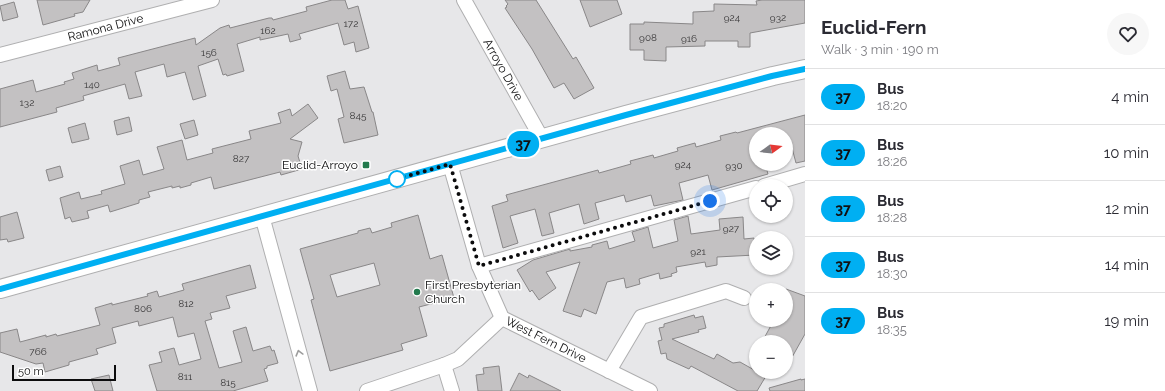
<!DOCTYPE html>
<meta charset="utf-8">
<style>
body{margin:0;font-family:Raleway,sans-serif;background:#f7f7f7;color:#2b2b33;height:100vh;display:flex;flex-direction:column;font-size:15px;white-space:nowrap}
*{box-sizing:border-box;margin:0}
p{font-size:13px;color:#7c7c81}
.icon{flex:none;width:22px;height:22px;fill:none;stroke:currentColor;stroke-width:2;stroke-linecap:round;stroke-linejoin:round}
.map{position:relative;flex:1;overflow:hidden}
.panel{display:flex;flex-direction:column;background:#fff;width:360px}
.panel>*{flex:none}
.badge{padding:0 8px;border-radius:13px;font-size:14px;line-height:26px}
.needle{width:26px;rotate:75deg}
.fabs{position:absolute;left:749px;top:127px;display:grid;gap:8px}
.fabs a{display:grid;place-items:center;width:44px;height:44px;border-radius:50%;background:#fff;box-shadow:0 1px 3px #0004;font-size:20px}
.scale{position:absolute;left:12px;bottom:10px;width:104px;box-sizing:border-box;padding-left:4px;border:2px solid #0c0c0d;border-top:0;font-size:11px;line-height:14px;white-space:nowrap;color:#0c0c0d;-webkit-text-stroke:3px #fff;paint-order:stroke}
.you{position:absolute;width:20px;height:20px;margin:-10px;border:3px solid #fff;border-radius:50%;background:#1a73e8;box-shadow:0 0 0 6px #1a73e833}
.map>.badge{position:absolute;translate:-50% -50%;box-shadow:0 0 0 2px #fff}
.round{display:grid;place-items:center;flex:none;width:42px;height:42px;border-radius:21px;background:#f7f7f7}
.overview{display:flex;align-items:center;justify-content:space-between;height:68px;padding:0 16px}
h1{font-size:19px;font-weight:700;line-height:30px}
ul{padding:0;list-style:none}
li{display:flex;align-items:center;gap:12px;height:56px;padding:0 16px;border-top:1px solid #e1e1e2}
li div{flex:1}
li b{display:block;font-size:15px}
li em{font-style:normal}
li .badge{min-width:44px;font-weight:700;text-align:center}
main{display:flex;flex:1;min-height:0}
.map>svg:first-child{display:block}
.building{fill:#c3c1c2;stroke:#898788;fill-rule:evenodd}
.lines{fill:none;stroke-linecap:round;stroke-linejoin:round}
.minor-casing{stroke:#afafb0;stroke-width:16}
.major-casing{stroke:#afafb0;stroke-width:20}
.minor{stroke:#fff;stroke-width:14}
.major{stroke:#fff;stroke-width:18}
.oneway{stroke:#9e9e9e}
.line-casing{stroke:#fff;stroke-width:9}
.line{stroke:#00aff2;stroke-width:6}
.walk{stroke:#0c0c0d;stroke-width:4;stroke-dasharray:0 7.2}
.poi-dot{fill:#227a4d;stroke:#fff;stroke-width:1.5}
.stop-dot{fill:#fff;stroke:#00aff2;stroke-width:2}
.labels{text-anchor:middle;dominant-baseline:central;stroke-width:3;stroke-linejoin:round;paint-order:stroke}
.number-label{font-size:10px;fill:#3a393a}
.street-label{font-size:12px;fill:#0c0c0d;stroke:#fff}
.poi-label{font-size:12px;fill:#0c0c0d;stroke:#fff;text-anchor:end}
</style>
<main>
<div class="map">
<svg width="805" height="391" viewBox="0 0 805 391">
<rect width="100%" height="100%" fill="#e7e7e9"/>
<g class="building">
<path d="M37 0H90L83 12 74 14 75 16 43 25Z"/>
<path d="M332 0H345L348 9 358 6 369 48 356 52 354 42 344 45 338 23 299 34 301 39 290 42 288 34 260 40V37L237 44 244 71 227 76 226 74 223 75 218 59 198 66 206 96 193 100 185 72 167 77 164 64 135 72 142 96 129 99 125 84 83 96 84 100 56 108 57 112 0 127V89L33 80 36 92 65 84 64 82 74 79 72 73 97 65 98 71 120 65 118 58 195 38 196 45 220 28 229 25 230 28 269 18H272L273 20 307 11 306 7Z"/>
<path d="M505 0H536L573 59 576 57 594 88 574 99 564 83 554 88 532 49 505 8 507 7 506 6 508 4Z"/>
<path d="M580 0H617L622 14 590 27Z"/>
<path d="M762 0H805V23L750 33V47H738V41H705V46L666 47V61L644 60V50H630V24H644V22L693 24V12L714 11V4L757 5 756 1Z"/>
<path d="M14 2 18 17 3 21 0 6Z"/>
<path d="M345 71 350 89 364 87 372 112H373L378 135 344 143 338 119 344 117 337 89 331 91 327 76Z"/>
<path d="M308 104 318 118 290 139 302 142 298 156 302 169 281 175 280 172 214 189 211 177 191 183V185L180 188V186L172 188V186L148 192 150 197 139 200V203L110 212 108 205 87 211 89 218 72 222 70 217 65 219 60 198 79 192 81 199 102 194 101 191 125 184 120 166 139 160 143 175 164 169 157 147 182 140 187 160 213 153 212 149 251 139 249 131 281 123 278 113 290 109 292 116Z"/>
<path d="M805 115V161L796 163 792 148 786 149V134H756V164H765L768 174 712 190 708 175 679 183 683 200 654 206 651 195 626 202 624 195 595 203 599 219 584 224 579 204 549 213 554 233 542 236 535 209 510 216 518 243 503 248 492 206 508 201 506 195 598 170 599 173 631 164 630 161 653 155 654 158 678 151 677 148 695 143 696 147 721 140 720 136 736 132 737 133Z"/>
<path d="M129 117 132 131 117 135 114 121Z"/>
<path d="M194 120 198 135 185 139 180 124Z"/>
<path d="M85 123 89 139 72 143 68 128Z"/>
<path d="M60 166 63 177 49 181 46 170Z"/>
<path d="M17 212 24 238 8 242 7 239 0 240V217Z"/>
<path d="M418 215 430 259 442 255 454 298 419 307 427 336 401 344 403 350 330 371 311 300 314 299 300 249 358 233V231L370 228 372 233 392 227 391 223ZM374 263 380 285 337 297 330 275Z"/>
<path d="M688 216 691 234 720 230 719 219 743 217 744 239 754 238 755 255 717 257V265L706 267 705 262 676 267 677 272 671 274 672 276 660 279 659 273 639 279 640 284 626 288 624 278 607 282 596 314 584 309 581 317 563 311 580 262 546 272 556 288 539 300 532 290 530 292 517 270 533 260 570 249V251L592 247V245L607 241 609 249 635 241 632 232 648 227 653 248 678 241 674 220Z"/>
<path d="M250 265 256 288 226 296 230 308 210 313 212 319 205 321 219 368 242 362 233 331 246 327 253 351 270 346 272 351 274 350 278 363 267 366V368L264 369 268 381 233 391H157L149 365 162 362 159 352 174 348 179 365 201 359 194 333 178 337 173 317 139 326 138 321 112 328 116 343 96 349 98 354 69 362V365L45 372 43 363 36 364 0 352V333L17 329 20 342 46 335V337L56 334 57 336 100 325 95 308 112 303V305L148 296 147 294 157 291 159 297 184 290 182 284Z"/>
<path d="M786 289 805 296V334L786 368V342H762L774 320H786Z"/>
<path d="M694 315 695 318 703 316 706 328 698 330 699 332 672 339 714 359 717 354 733 363 740 362 756 371V372L766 376 757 391H738L691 366 689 369 667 359 666 353 661 354 658 341 662 340 659 328 664 327V324Z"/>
<path d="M499 366 502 391H478L476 375 484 374 483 368Z"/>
<path d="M519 373 528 378 529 375 561 391H510Z"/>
<path d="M109 375 113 391H95L91 379Z"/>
<path d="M801 379V380L805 379V391H770L769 388Z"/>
</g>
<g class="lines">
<g class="minor-casing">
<g id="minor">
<path id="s1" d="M464 0 542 139"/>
<path id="s2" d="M0 55 212 0"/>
<path id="s3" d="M450 164 479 266 502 318 650 391"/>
<path d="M764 186 805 174"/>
<path d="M262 216 310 391"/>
<path d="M479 266 756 188"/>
<path d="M444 365 452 391"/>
<path d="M609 371 641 317 726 291 744 298"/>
<path d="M367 391 444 365 458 359 502 318"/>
</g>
</g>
<g class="major-casing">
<path id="major" d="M0 289 626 115 773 76 805 69"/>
</g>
<use href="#minor" class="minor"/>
<use href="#major" class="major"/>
</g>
<defs><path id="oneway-chevron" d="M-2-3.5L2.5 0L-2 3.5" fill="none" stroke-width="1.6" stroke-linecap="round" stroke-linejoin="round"/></defs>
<use class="oneway" href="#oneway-chevron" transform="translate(299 353) rotate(-105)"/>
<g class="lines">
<g class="line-casing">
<path id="line" d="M0 289 626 115 772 76 805 69"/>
</g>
<use href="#line" class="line"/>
<path class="walk" d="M397 179 450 164 479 266 710 201"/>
</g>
<g class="poi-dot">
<rect x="362" y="161" width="8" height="8" rx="2"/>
<circle cx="417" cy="292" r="4"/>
</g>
<circle class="stop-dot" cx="397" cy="179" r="8"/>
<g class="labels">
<g class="number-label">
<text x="732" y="17">924</text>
<text x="778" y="17">932</text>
<text x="351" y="23">172</text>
<text x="268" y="30">162</text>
<text x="648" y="37">908</text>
<text x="689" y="38">916</text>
<text x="209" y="52">156</text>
<text x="92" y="84">140</text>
<text x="27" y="102">132</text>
<text x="358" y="115">845</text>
<text x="241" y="158">827</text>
<text x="683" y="164">924</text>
<text x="734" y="165">930</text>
<text x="731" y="228">927</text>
<text x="698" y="251">921</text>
<text x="186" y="303">812</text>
<text x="143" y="308">806</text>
<text x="38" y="351">766</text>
<text x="185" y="376">811</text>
<text x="228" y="382">815</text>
</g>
<g class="street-label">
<text stroke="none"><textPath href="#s2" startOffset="109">Ramona Drive</textPath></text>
<text stroke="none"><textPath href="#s1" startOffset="80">Arroyo Drive</textPath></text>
<text stroke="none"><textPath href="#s3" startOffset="212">West Fern Drive</textPath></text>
</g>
<g class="poi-label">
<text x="358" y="165">Euclid-Arroyo</text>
<text x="425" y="285" text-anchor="start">First Presbyterian<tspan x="425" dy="14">Church</tspan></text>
</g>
</g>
</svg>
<div class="fabs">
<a><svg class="needle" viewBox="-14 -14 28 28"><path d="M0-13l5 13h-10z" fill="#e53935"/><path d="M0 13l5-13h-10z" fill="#7c7c81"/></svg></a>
<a><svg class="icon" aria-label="locate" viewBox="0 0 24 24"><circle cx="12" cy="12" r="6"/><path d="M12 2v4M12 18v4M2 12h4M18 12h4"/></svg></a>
<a><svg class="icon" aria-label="layers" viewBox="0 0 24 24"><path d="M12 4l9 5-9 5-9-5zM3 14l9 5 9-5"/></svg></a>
<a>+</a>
<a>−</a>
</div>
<div class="scale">50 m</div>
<div class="you" style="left:710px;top:201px"></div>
<b class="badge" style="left:523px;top:144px;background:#00aff2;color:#111">37</b>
</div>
<section class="panel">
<div class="overview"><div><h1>Euclid-Fern</h1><p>Walk · 3 min · 190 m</p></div><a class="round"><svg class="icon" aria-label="heart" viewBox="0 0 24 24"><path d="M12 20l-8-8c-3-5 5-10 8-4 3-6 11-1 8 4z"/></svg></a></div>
<ul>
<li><span class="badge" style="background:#00aff2;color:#111">37</span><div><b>Bus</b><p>18:20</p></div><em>4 min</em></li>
<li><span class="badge" style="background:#00aff2;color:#111">37</span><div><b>Bus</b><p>18:26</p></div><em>10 min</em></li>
<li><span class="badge" style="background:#00aff2;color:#111">37</span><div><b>Bus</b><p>18:28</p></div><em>12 min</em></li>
<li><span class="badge" style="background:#00aff2;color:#111">37</span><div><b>Bus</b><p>18:30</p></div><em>14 min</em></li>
<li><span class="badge" style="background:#00aff2;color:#111">37</span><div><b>Bus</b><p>18:35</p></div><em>19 min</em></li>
</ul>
</section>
</main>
